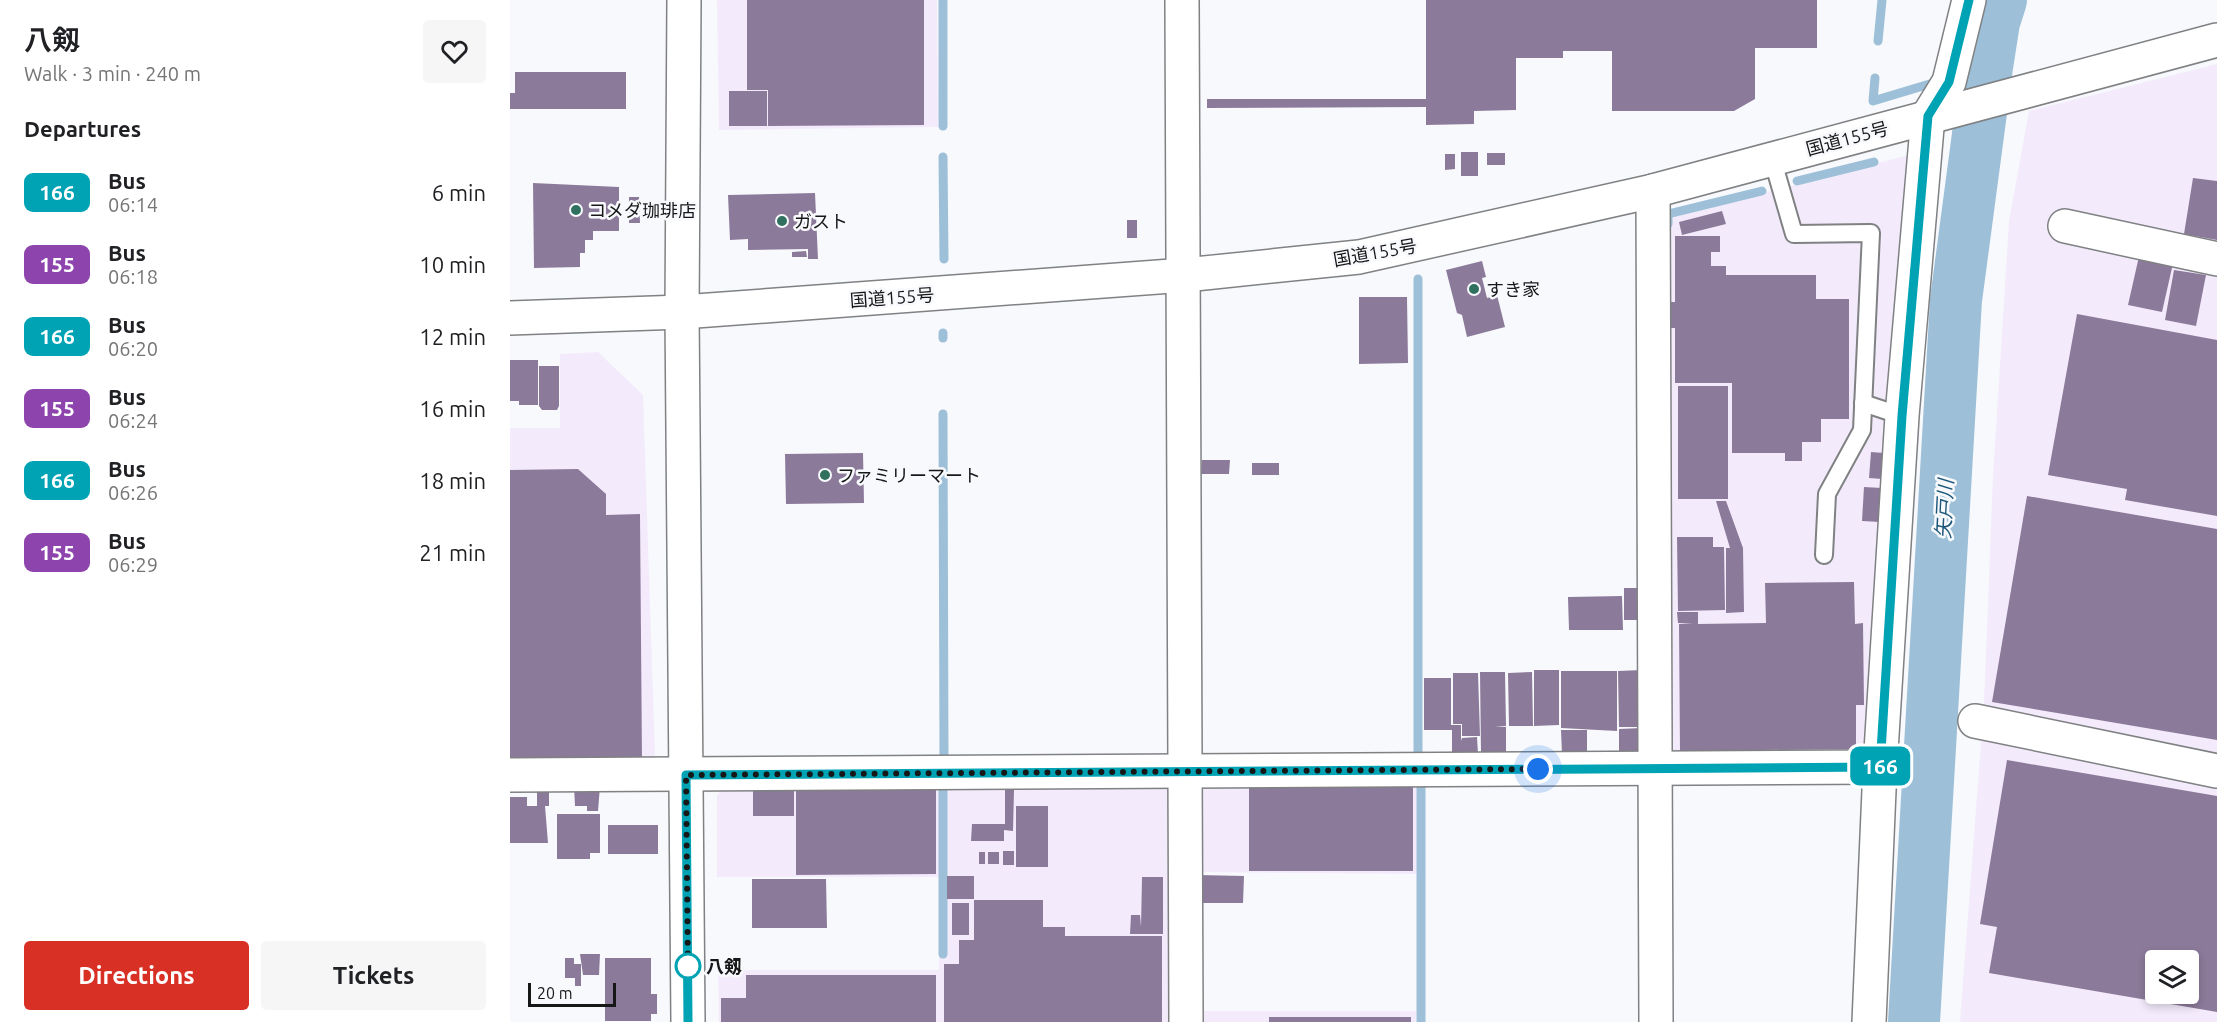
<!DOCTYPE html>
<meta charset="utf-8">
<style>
body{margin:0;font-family:Ubuntu,"Noto Sans JP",sans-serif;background:#f6f6f6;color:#202124;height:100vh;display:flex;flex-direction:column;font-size:22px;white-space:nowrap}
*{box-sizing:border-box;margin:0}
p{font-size:20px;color:#757577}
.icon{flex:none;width:33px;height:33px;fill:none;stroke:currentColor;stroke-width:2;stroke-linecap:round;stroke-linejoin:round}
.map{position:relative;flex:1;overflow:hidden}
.sheet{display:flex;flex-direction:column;background:#fff;width:510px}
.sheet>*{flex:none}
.badge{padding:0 12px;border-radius:9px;font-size:21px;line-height:39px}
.tools{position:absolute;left:1635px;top:950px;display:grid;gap:12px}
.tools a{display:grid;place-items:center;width:54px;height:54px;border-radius:6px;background:#fff;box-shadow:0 3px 9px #0003;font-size:30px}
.scale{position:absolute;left:18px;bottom:15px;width:88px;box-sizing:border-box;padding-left:6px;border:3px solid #171718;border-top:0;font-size:16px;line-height:21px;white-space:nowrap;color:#171718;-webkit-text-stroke:4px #f8f9fc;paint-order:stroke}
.you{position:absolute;width:30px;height:30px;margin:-15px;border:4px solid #fff;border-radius:50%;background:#1a73e8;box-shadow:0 0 0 9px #1a73e833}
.map>.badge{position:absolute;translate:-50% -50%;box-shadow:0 0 0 3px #fff}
h2{padding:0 24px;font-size:22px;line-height:54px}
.round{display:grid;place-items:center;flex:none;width:63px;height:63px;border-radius:6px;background:#f6f6f6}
.overview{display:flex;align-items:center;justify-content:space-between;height:102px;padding:0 24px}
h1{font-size:28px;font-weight:600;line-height:45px}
.action{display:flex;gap:12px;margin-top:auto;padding:12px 24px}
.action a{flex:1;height:69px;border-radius:6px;background:#d93025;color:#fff;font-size:24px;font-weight:600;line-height:69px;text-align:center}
.action a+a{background:#f6f6f6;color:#202124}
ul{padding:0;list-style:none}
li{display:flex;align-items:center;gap:18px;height:72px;padding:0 24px}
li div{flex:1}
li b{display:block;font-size:22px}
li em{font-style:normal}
li .badge{min-width:66px;font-weight:700;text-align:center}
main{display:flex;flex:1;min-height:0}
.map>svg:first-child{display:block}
.industrial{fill:#f3ebfc;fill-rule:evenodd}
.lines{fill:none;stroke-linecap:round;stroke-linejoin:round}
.stream{stroke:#9dc0d8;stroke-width:9}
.river{stroke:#9dc0d8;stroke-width:52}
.building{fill:#8c7a9a;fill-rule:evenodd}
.service-casing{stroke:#7f8183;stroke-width:20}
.minor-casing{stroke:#7f8183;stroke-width:36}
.tertiary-casing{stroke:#7f8183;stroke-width:36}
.trunk-casing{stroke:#7f8183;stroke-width:36}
.service{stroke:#fff;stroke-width:16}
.minor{stroke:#fff;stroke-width:33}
.tertiary{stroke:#fff;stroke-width:33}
.trunk{stroke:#fff;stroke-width:33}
.line-casing{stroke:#fff;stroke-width:14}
.line{stroke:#00a3b4;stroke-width:9}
.walk{stroke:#171718;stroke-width:6;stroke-dasharray:0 10.8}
.poi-dot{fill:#2f705f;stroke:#f8f9fc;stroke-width:2}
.stop-dot{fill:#fff;stroke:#00a3b4;stroke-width:3}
.labels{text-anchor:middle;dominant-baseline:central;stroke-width:5;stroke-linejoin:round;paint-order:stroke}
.street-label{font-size:18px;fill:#171718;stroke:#f8f9fc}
.poi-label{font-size:18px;fill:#171718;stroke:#f8f9fc;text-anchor:start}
.stop-label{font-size:18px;font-weight:bold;fill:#171718;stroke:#f8f9fc;text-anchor:start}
.water-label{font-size:20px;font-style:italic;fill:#1d5779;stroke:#f8f9fc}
</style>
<main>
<section class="sheet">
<div class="overview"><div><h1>八剱</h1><p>Walk · 3 min · 240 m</p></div><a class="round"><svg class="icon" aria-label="heart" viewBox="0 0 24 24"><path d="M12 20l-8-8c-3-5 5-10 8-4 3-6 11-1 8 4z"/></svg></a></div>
<h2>Departures</h2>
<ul>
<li><span class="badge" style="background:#00a3b4;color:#fff">166</span><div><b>Bus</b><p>06:14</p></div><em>6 min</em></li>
<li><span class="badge" style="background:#8e44ad;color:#fff">155</span><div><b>Bus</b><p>06:18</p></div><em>10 min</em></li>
<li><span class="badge" style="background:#00a3b4;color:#fff">166</span><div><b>Bus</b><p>06:20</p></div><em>12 min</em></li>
<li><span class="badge" style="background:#8e44ad;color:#fff">155</span><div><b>Bus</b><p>06:24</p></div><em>16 min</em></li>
<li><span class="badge" style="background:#00a3b4;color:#fff">166</span><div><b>Bus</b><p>06:26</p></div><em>18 min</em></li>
<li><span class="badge" style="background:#8e44ad;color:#fff">155</span><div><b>Bus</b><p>06:29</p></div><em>21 min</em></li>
</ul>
<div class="action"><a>Directions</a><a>Tickets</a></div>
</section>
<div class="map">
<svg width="1707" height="1022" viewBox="0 0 1707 1022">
<rect width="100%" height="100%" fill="#f8f9fc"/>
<g class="industrial">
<path d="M207 0H427L428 127 209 130Z"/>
<path d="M1707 64V1022H1450L1474 703 1483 476 1499 221 1519 111ZM1646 960H1678V993H1646Z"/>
<path d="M1403 154 1360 755H1160V217Z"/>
<path d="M88 352 133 395 145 754 136 764 0 762V428H50V354Z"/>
<path d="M685 782 908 783 907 874 684 872Z"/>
<path d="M217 785H654L664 796 666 1022H209L208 970H429V877H207V795Z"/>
<rect x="687" y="1011" width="219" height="11"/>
</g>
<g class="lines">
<g class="stream">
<path d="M433 0V126"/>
<path d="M1368 41 1372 0"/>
<path d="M1365 78 1363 101 1423 83"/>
<path d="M433 157 434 259"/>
<path d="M1287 181 1364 162"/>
<path d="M1158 224V214L1252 191"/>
<path d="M908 279V760"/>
<path d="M433 333V338"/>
<path d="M433 414 434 761"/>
<path d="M911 786V1022"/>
<path d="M433 789V954"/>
</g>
<path class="river" d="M1404 1022 1446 300 1477 67 1484 22 1491 0"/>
</g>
<g class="building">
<path d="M237 0H414V125L258 126V90H237Z"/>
<path d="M916 0H1307V48H1245V99L1224 111H1102V51H1053V58H1006V110L964 111V124L916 125V107L697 108V99H916Z"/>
<path d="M5 72H116V109H0V93H5Z"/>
<rect x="219" y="91" width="38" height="35"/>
<rect x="951" y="152" width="17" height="24"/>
<rect x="977" y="153" width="18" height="12"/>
<path d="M935 154H945V169L935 170Z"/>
<path d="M1683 178 1707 181V240L1674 234Z"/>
<path d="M23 183 109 187V231H83V240H75V253H70V267L24 268Z"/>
<path d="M305 193 308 259H298V249L238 250V239L220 240 218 195Z"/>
<path d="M119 197H129L130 223H119Z"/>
<path d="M1212 211 1216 224 1172 235 1169 222Z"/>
<rect x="617" y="220" width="10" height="18"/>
<path d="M1165 236H1210V252H1201V266H1216V275H1306V299H1339V419H1311V442H1292V461H1275V453H1222V383H1165V328H1160V302H1165Z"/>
<path d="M296 251 297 257H282V252Z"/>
<path d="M1630 252 1664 259 1652 312 1618 305Z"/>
<path d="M972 261 976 277 972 278 977 298 987 295 995 327 957 337 952 315 947 313 936 270Z"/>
<path d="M1664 270 1696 275 1686 326 1655 320Z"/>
<path d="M849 297H897L898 363 849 364Z"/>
<path d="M1567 314 1707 340V516L1615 500 1617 489 1538 475Z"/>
<path d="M0 360H28V405H9V401H0Z"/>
<path d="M29 366H49V406L47 410H32L29 406Z"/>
<rect x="1168" y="386" width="50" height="113"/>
<path d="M1361 452 1374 453 1372 479 1359 478Z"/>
<path d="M353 453 354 503 276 504 275 454Z"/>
<path d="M692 460H720L719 474H691Z"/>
<rect x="742" y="463" width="27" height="12"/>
<path d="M68 469 96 494V515L130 514 132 761 0 762V470Z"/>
<path d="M1354 487 1372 488 1370 522 1352 521Z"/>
<path d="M1517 496 1707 529V740L1482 702Z"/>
<path d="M1206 501H1216L1233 548 1234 612 1216 613V548H1220Z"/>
<path d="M1167 537H1203V547H1214L1215 610 1168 611Z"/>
<path d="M1344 582 1345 624 1353 623 1354 705H1346V749L1170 751 1169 624 1183 623H1168L1167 612H1188V624L1256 623 1255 583Z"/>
<path d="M1114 588H1132L1133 620H1114Z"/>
<path d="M1112 596 1113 630H1059L1058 597Z"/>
<path d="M1024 670H1049V725L1024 726Z"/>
<path d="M1132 670 1133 727H1109L1108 671Z"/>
<path d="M1051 671H1107V731L1051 728Z"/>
<path d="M970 672H995L996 726 985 727H996V752L971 753Z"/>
<path d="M1022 672 1023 726H999L998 673Z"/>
<path d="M943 673H968L970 736H952V724H943Z"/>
<path d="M914 678H941V725H951V741L952 738 967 737 968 754H942V730H914Z"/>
<path d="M1132 728 1133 751H1109V729Z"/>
<path d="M1051 730H1077V754H1052Z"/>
<path d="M1497 760 1707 796V1012L1479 973 1487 927 1470 924ZM1646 960H1678V993H1646Z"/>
<path d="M739 783 903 784V871H739Z"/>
<path d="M27 785H39V806H35L38 843H0V797H17V806H27Z"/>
<path d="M64 786H90L88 811H77V806H65Z"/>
<path d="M426 788V874L286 875V789Z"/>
<rect x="243" y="789" width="41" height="27"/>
<path d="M495 790H504L503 831 494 830V841H461L462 824H495Z"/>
<rect x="506" y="806" width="32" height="61"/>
<path d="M47 814H90V853H80V859H47Z"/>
<rect x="98" y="825" width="50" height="29"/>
<rect x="493" y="851" width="11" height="14"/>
<rect x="469" y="852" width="6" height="12"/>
<rect x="478" y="852" width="11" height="12"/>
<path d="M688 875 734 876 733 903H688Z"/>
<rect x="437" y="876" width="27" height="23"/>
<path d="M632 877H653V934H620L621 915H630L631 927Z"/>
<path d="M242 879H316L317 928H242Z"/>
<path d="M464 900H533V927H555V936H652V1022H434V964H449V940H464Z"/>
<rect x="442" y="903" width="17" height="32"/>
<path d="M70 954H90L89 975H73Z"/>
<path d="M55 958H64V964H71V986H65V978H55Z"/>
<path d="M95 958H141V994H147V1014H141V1021H95Z"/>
<path d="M236 975H426V1022H211V998H236Z"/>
<rect x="759" y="1017" width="142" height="5"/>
</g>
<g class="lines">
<g class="service-casing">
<g id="service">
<path d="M1262 158 1284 234 1361 233 1352 430 1317 494 1314 555"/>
<path d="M1353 403 1392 416"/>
</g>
</g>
<g class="minor-casing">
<g id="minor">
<path d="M672 0 676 1022"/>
<path d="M1143 191 1146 1022"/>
<path d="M1555 226 1707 259"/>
<path d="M1465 721 1707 771"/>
<path d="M0 775 1370 767"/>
<path d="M1359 1022 1370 767 1392 416 1418 116 1439 82 1459 0"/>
</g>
</g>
<g class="tertiary-casing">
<path id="tertiary" d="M174 0 172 312 178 1022"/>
</g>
<g class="trunk-casing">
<path id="trunk" d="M0 318 172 312 675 275 849 257 1143 191 1707 40"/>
</g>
<use href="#service" class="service"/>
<use href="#minor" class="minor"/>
<use href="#tertiary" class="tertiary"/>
<use href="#trunk" class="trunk"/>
</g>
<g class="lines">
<g class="line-casing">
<path id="line" d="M178 1022 176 775 1370 767 1392 416 1418 116 1439 82 1459 0"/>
</g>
<use href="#line" class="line"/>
<path class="walk" d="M178 966V976L176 775 1028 769"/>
</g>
<g class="poi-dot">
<circle cx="66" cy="210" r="6"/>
<circle cx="272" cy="221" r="6"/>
<circle cx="964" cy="289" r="6"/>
<circle cx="315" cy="475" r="6"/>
</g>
<circle class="stop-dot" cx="178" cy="966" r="12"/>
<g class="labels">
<g class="street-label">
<text transform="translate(1337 138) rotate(-15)">国道155号</text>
<text transform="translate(865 252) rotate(-10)">国道155号</text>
<text transform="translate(382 297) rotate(-4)">国道155号</text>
</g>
<g class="poi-label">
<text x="78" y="210">コメダ珈琲店</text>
<text x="284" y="221">ガスト</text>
<text x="976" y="289">すき家</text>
<text x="327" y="475">ファミリーマート</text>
</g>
<g class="stop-label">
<text x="196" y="966">八剱</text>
</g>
<g class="water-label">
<text transform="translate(1434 509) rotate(-87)">矢戸川</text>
</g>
</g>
</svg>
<div class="tools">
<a><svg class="icon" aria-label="layers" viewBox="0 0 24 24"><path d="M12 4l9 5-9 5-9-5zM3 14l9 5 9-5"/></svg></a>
</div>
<div class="scale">20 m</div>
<div class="you" style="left:1028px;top:769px"></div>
<b class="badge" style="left:1370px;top:766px;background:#00a3b4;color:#fff">166</b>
</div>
</main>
